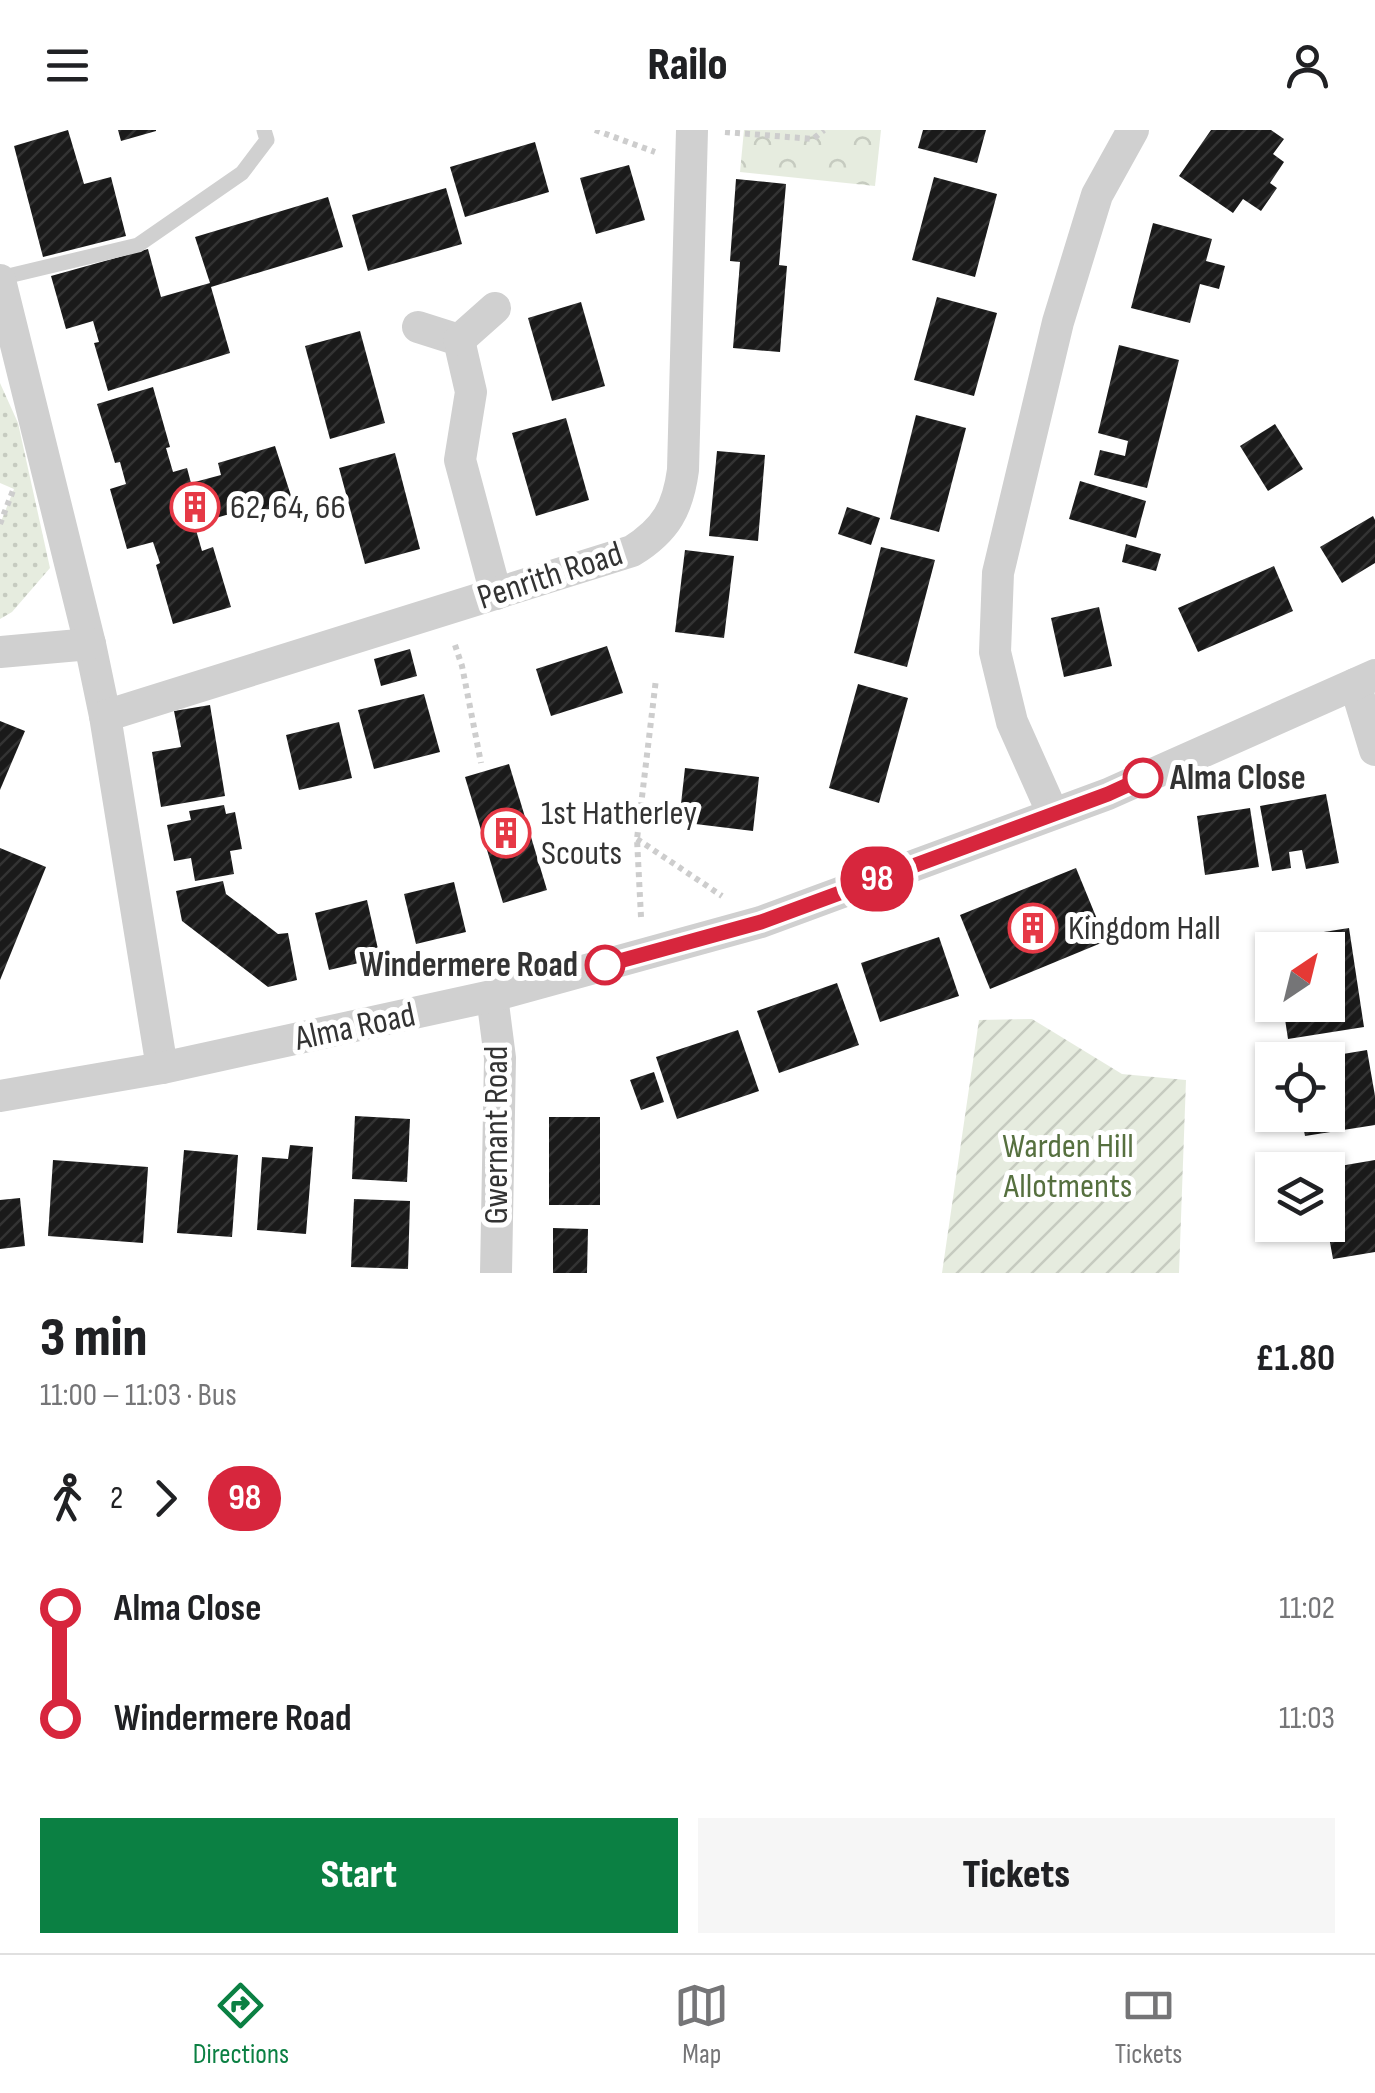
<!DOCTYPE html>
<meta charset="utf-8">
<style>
body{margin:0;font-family:"Sofia Sans Condensed",sans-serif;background:#f6f6f6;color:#202124;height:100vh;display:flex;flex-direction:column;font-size:38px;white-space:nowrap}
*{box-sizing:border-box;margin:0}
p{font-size:32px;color:#757577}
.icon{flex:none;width:55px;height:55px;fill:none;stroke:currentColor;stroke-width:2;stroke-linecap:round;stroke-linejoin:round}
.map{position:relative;height:1143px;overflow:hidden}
.drawer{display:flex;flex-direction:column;background:#fff;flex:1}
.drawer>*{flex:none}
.badge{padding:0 20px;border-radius:32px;font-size:35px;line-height:65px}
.needle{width:65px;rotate:35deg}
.buttons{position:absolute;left:1255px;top:802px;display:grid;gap:20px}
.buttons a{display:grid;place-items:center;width:90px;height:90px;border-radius:0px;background:#fff;box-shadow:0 2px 8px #0004;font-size:50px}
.map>.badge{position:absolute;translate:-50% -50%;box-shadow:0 0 0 5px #fff}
.legs{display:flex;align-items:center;gap:15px;height:110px;padding:0 40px;font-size:32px}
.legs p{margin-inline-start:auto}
.overview{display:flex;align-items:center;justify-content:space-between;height:170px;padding:0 40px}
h1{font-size:55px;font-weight:800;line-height:75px}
.button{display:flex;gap:20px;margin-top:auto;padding:20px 40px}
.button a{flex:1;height:115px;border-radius:0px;background:#0b8043;color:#fff;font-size:40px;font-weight:800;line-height:115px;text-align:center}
.button a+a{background:#f6f6f6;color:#202124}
ul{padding:0 40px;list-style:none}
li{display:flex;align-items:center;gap:35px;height:110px;font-size:38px}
li i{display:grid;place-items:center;width:15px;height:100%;margin:0 12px;background:currentColor}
li i::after{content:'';width:25px;height:25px;margin:-12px;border:8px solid;border-radius:50%;background:#fff}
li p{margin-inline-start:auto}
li:first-child i{background:linear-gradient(#0000 50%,currentColor 0)}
li:last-child i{background:linear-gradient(currentColor 50%,#0000 0)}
header{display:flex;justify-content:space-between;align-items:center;height:130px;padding:0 40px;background:#fff;font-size:45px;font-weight:800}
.tabs{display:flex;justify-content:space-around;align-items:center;height:140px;border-top:2px solid #e0e0e0;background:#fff;font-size:28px;color:#757577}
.tabs a{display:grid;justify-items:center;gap:5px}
.tabs .selected{color:#0b8043}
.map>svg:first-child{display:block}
.grass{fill:url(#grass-dots)}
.park{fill:url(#park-crowns)}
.garden{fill:url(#garden-furrows)}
.building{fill:url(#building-hatch)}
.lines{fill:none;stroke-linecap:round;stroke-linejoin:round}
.path{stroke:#cdcdcd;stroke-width:6;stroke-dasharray:5 5;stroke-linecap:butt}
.lane{stroke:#d0d0d0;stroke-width:15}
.street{stroke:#d0d0d0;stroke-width:32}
.line-1-casing{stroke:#fff;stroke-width:22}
.line-1{stroke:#d7263d;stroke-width:15}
.stop-1-dot{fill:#fff;stroke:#d7263d;stroke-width:5}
.labels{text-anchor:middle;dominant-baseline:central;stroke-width:10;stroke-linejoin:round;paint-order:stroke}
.poi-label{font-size:35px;fill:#333;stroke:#fff;text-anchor:start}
.street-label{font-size:35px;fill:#333;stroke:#fff}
.stop-label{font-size:35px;font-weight:bold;fill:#333;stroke:#fff;text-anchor:start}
.park-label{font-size:35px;fill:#56703f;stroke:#fff}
</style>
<header><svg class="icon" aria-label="menu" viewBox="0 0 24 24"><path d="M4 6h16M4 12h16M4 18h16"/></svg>Railo<svg class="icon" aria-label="person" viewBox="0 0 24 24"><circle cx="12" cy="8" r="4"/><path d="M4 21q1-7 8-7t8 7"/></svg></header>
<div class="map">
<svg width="1375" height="1143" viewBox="0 0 1375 1143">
<defs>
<pattern id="grass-dots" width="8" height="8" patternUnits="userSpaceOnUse" patternTransform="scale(2.5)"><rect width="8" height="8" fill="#e6ecdf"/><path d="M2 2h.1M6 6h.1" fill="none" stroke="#c6cbc0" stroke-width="1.8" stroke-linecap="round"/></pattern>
<pattern id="park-crowns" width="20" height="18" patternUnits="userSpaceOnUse" patternTransform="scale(2.5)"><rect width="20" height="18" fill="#e6ecdf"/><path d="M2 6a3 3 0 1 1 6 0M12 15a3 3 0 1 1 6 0" fill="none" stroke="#c6cbc0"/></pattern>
<pattern id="garden-furrows" width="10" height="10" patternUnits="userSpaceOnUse" patternTransform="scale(2.5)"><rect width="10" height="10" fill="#e6ecdf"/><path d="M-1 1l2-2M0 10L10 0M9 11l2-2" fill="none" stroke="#c6cbc0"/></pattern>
<pattern id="building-hatch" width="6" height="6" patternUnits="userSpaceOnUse" patternTransform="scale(2.5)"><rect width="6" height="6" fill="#1a1a1a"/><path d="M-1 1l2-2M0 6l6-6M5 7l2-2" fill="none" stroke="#333"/></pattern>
</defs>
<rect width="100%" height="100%" fill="#fff"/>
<path class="grass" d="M0 253 18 293 50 438 12 482 0 489V394L14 359 0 353Z"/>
<path class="park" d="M744 0H881L875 56 740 42Z"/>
<path class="garden" d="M1032 889 1122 944 1186 950 1179 1143H942L979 890Z"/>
<g class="building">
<path d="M68 0 84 54 111 47 126 106 43 127 14 16Z"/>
<path d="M118 0H156V1L121 11Z"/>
<path d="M923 0H986L977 33 918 18Z"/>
<path d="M1211 0H1271L1284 9 1273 24 1284 32 1270 53 1277 58 1261 81 1243 69 1233 83 1179 46Z"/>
<path d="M535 12 549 62 465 87 450 37Z"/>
<path d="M629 35 645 90 596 104 580 48Z"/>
<path d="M934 47 997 64 975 147 912 130Z"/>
<path d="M736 49 786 54 779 135 787 136 780 222 733 218 740 132 730 131Z"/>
<path d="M446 58 462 114 368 141 352 85Z"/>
<path d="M328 67 343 117 211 157 230 223 108 261 94 213 99 212 93 191 66 199 51 146 148 119 161 167 210 153 195 107Z"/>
<path d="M1153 93 1212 109 1206 131 1225 136 1219 159 1200 154 1190 193 1131 178Z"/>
<path d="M937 167 997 183 974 266 914 250Z"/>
<path d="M581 172 605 256 552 271 528 188Z"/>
<path d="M360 201 385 293 330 309 305 216Z"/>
<path d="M1119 215 1179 230 1147 358 1094 345 1100 320 1125 326 1128 311 1098 303Z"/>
<path d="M153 257 170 317 166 318 173 342 187 338 191 353 221 345 218 333 275 316 293 372 235 389 233 383 202 392 203 398 196 400 202 421 213 417 231 477 173 494 156 435 160 433 153 412 127 419 110 359 126 354 120 332 115 333 97 274Z"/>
<path d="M916 285 966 298 939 402 890 389Z"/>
<path d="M566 288 589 370 536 386 512 303Z"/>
<path d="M1275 294 1303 339 1268 361 1240 316Z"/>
<path d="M717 321 765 325 758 411 709 406Z"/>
<path d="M395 323 420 419 365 434 339 338Z"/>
<path d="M1080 351 1146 371 1136 408 1069 389Z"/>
<path d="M847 377 880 388 871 415 838 404Z"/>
<path d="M1373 386 1375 390V433L1342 453 1320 417Z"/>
<path d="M1126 414 1161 424 1156 441 1122 432Z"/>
<path d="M881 417 935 430 907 537 854 523Z"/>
<path d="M685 420 734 426 724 508 675 502Z"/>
<path d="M1274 436 1293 481 1198 522 1178 478Z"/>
<path d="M1099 477 1112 536 1064 547 1051 488Z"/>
<path d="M607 516 623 563 551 586 536 539Z"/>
<path d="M410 519 417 546 381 556 374 529Z"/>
<path d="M858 554 908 568 879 673 829 658Z"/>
<path d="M424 564 440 622 374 639 358 580Z"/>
<path d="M210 575 225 666 161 677 152 622 181 617 174 581Z"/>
<path d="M0 591 25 601 0 660Z"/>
<path d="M339 592 352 648 299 660 286 605Z"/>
<path d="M509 634 547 760 503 773 465 647Z"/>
<path d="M685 638 759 647 753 701 679 692Z"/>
<path d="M1326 664 1339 733 1306 739 1302 720 1289 722 1291 738 1272 741 1260 676Z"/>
<path d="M224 675 226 684 235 682 242 719 230 721 234 744 195 751 191 728 174 731 167 695 191 690 189 681Z"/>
<path d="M1250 678 1259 737 1205 745 1197 686Z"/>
<path d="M0 718 46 737 0 850Z"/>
<path d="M1076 738 1106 811 990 859 960 785Z"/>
<path d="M223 751 226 764 242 776 278 804 288 803 297 850 268 857 182 791 176 761Z"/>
<path d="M454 752 466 802 416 814 404 764Z"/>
<path d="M367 770 380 828 329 840 315 783Z"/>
<path d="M1349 798 1364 897 1288 909 1283 876 1328 875V820H1274L1273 810Z"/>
<path d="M939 807 959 866 880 892 861 833Z"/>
<path d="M837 853 859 915 779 943 757 881Z"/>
<path d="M738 900 759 961 677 989 656 927Z"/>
<path d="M1367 920 1375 966V995L1305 1006 1301 985H1328V930H1319V928Z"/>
<path d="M654 942 664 972 641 980 630 950Z"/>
<path d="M355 986 410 989 407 1052 352 1049Z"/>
<rect x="549" y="987" width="51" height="88"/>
<path d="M290 1015 313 1017 306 1104 257 1100 262 1027 288 1029Z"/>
<path d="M184 1020 238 1025 232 1107 177 1103Z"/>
<path d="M53 1030 148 1037 143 1113 48 1106Z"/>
<path d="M1375 1030V1122L1333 1129 1329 1107 1345 1104 1341 1080 1328 1083V1038Z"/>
<path d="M20 1068 25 1116 0 1119V1070Z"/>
<path d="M354 1069 410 1071 408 1139 351 1137Z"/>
<path d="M553 1098 588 1099 587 1143H553Z"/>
</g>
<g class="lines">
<g class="path">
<path d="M595 0 655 22"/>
<path d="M725 2 813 9 824 0"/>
<path d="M0 394 14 358"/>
<path d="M455 515 462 536 481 633"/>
<path d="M637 709 722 766"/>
<path d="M641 787 637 709 656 549"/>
</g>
<path class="lane" d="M0 148 138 115 242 43 267 10 264 0"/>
<g class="street">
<path d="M0 150 90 514 105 586 162 938"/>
<path d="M418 197 459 210 471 262 460 330 496 464"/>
<path d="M459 210 495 178"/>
<path d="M0 522 90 514"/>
<path d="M1355 554 1375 620"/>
<path d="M105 586 632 421C666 400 678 378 683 340L692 0"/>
<path d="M1053 684 1012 592 995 522 998 443 1058 192 1097 65 1133 0"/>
<path d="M492 866 500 928 496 1143"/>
<path d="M0 966 162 938 492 866 761 792 1108 664 1375 545"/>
</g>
</g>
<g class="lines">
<g class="line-1-casing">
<path id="line-1" d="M605 835 761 792 1108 664 1143 648"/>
</g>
<use href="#line-1" class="line-1"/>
</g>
<defs>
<g id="building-ring" transform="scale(2.5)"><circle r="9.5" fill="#fff" stroke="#e63946" stroke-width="1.5"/><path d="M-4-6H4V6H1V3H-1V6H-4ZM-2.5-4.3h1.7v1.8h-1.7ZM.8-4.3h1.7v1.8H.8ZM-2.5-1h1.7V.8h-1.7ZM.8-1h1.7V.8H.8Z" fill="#e63946"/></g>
</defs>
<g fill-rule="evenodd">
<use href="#building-ring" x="195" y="377"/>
<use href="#building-ring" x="506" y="703"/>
<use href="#building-ring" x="1033" y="798"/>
</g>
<g class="stop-1-dot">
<circle cx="1143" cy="648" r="18"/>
<circle cx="605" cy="835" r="18"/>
</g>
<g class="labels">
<g class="poi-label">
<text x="230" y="377">62, 64, 66</text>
<text x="541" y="683">1st Hatherley<tspan x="541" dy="40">Scouts</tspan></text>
<text x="1068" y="798">Kingdom Hall</text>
</g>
<g class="street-label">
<text transform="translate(550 446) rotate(-18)">Penrith Road</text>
<text transform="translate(355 897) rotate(-12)">Alma Road</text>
<text transform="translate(496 1005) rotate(-90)">Gwernant Road</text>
</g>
<g class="stop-label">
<text x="1170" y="648">Alma Close</text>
<text x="578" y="835" text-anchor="end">Windermere Road</text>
</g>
<g class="park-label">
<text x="1068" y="1016">Warden Hill<tspan x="1068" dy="40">Allotments</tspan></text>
</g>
</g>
</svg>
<div class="buttons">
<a><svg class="needle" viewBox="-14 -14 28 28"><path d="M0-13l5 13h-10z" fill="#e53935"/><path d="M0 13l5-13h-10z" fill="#757577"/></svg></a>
<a><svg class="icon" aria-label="locate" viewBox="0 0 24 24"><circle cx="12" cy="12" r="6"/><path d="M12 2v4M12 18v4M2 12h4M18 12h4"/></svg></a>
<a><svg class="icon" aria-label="layers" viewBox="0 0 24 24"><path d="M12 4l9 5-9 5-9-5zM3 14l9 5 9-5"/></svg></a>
</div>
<b class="badge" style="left:877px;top:749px;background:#d7263d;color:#fff">98</b>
</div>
<section class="drawer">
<div class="overview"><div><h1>3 min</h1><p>11:00 – 11:03 · Bus</p></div><b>£1.80</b></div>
<div class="legs"><svg class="icon" aria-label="walk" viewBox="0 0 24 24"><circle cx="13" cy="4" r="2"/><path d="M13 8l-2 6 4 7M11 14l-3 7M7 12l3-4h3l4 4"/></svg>2<svg class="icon" aria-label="forward" viewBox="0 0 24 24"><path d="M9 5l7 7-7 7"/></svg><b class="badge" style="background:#d7263d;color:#fff">98</b></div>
<ul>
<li><i style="color:#d7263d"></i><b>Alma Close</b><p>11:02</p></li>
<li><i style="color:#d7263d"></i><b>Windermere Road</b><p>11:03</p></li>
</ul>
<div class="button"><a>Start</a><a>Tickets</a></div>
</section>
<nav class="tabs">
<a class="selected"><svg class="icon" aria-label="directions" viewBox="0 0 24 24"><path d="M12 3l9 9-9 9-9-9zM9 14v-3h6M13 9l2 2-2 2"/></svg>Directions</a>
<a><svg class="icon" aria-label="map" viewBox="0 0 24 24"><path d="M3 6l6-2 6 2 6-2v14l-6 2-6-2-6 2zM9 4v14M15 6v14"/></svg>Map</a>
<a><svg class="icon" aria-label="tickets" viewBox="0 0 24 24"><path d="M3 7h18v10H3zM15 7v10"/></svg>Tickets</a>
</nav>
